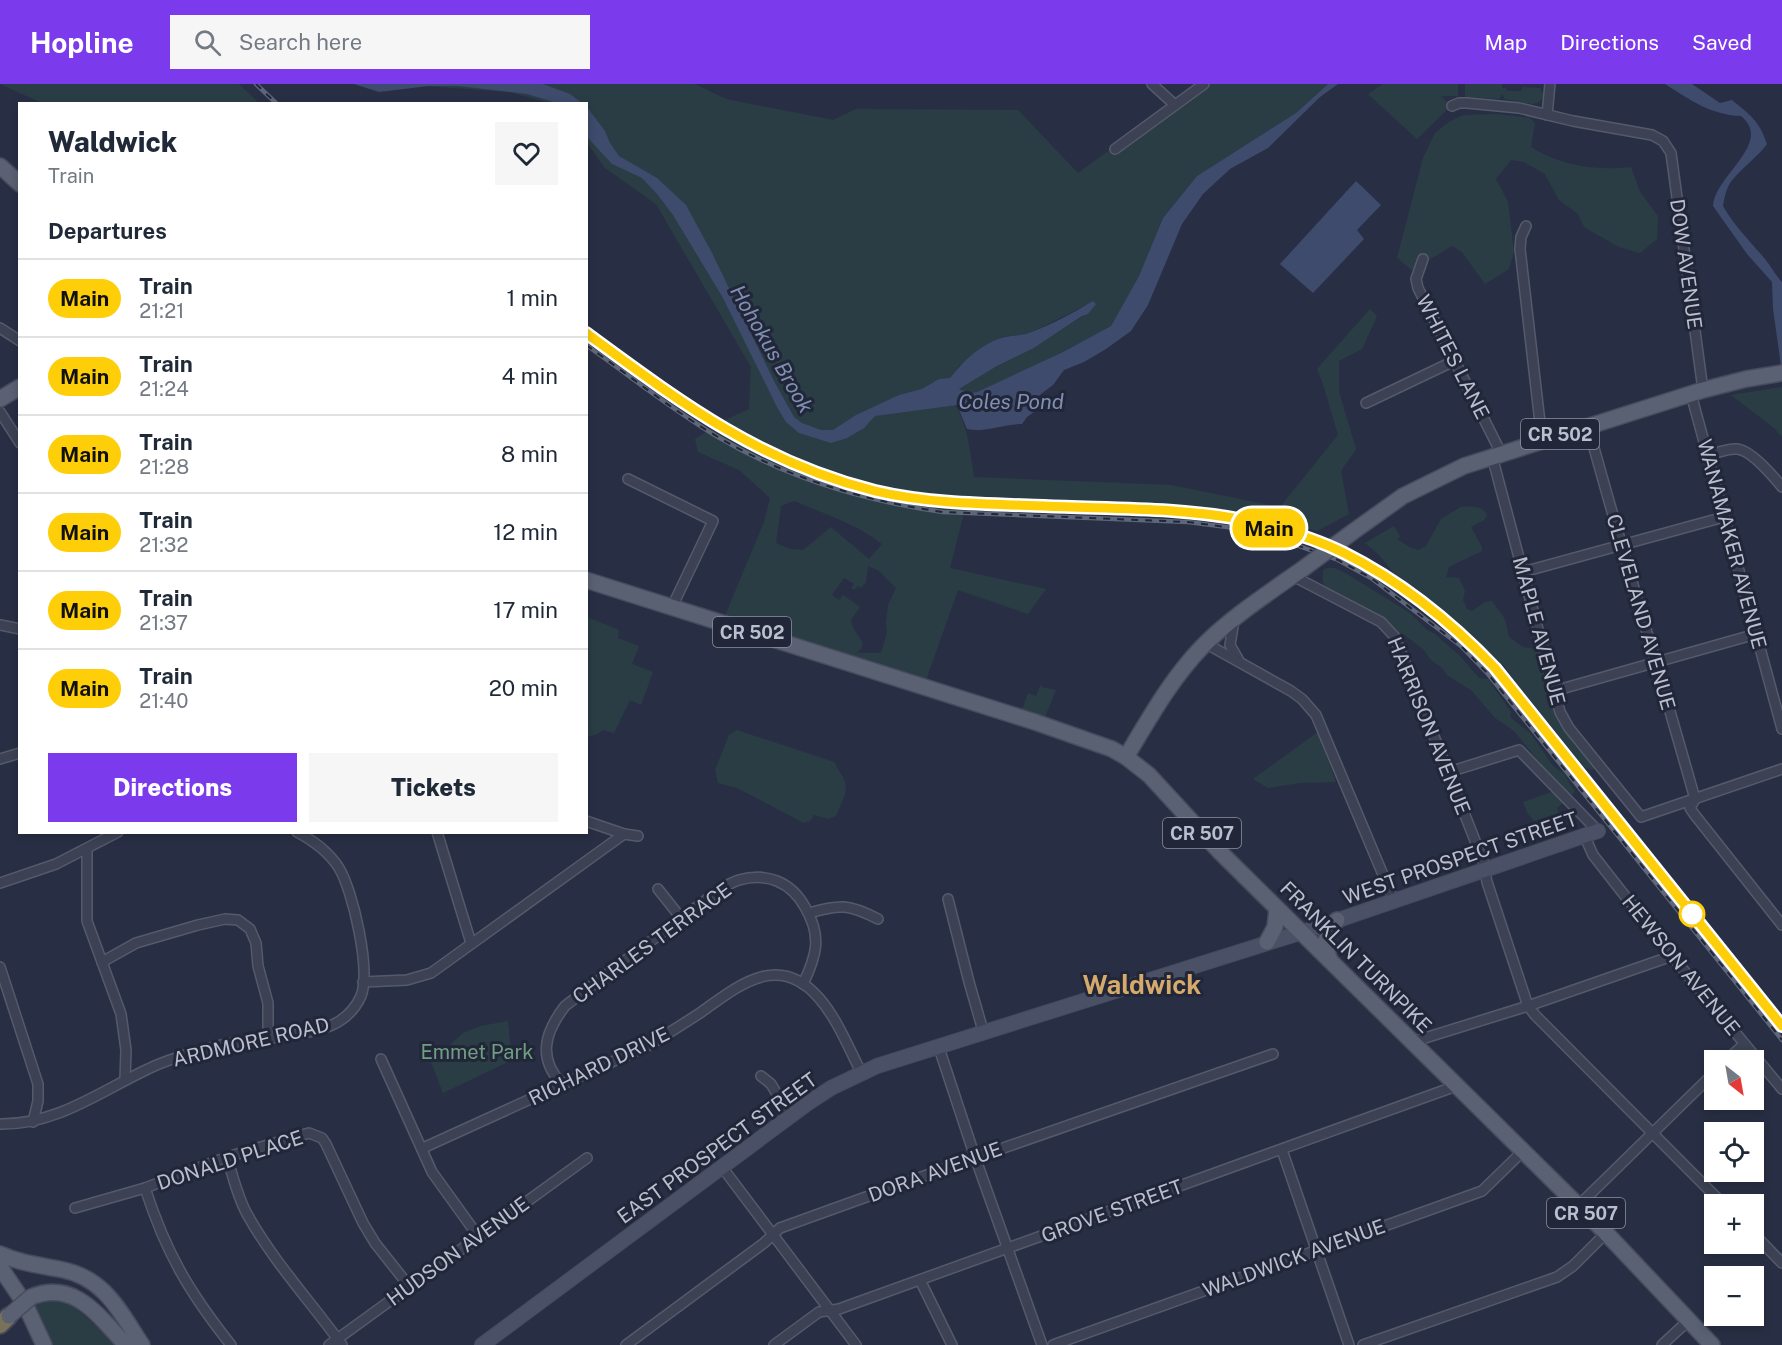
<!DOCTYPE html>
<meta charset="utf-8">
<style>
body{margin:0;font-family:"Public Sans",sans-serif;background:#f6f6f7;color:#1f2937;height:100vh;display:flex;flex-direction:column;font-size:22px;white-space:nowrap}
*{box-sizing:border-box;margin:0}
p{font-size:20px;color:#747a83}
.icon{flex:none;width:33px;height:33px;fill:none;stroke:currentColor;stroke-width:2;stroke-linecap:round;stroke-linejoin:round}
.map{position:relative;flex:1;overflow:hidden}
.drawer{position:absolute;left:18px;top:18px;width:570px;height:732px;display:flex;flex-direction:column;background:#fff;border-radius:0px;box-shadow:0 3px 9px #0003}
.drawer>*{flex:none}
.badge{padding:0 12px;border-radius:20px;font-size:21px;line-height:39px}
.needle{width:39px;rotate:149deg}
.controls{position:absolute;left:1704px;top:966px;display:grid;gap:12px}
.controls a{display:grid;place-items:center;width:60px;height:60px;border-radius:0px;background:#fff;box-shadow:0 3px 9px #0003;font-size:30px}
.map>.badge{position:absolute;translate:-50% -50%;box-shadow:0 0 0 3px #fff}
h2{padding:0 30px;font-size:22px;line-height:54px}
.round{display:grid;place-items:center;flex:none;width:63px;height:63px;border-radius:0px;background:#f6f6f7}
.head{display:flex;align-items:center;justify-content:space-between;height:102px;padding:0 30px}
h1{font-size:28px;font-weight:800;line-height:45px}
.button{display:flex;gap:12px;margin-top:auto;padding:12px 30px}
.button a{flex:1;height:69px;border-radius:0px;background:#7c3aed;color:#fff;font-size:24px;font-weight:800;line-height:69px;text-align:center}
.button a+a{background:#f6f6f7;color:#1f2937}
ul{padding:0;list-style:none}
li{display:flex;align-items:center;gap:18px;height:78px;padding:0 30px;border-top:2px solid #e0e1e3}
li div{flex:1}
li b{display:block;font-size:22px}
li em{font-style:normal}
li .badge{min-width:66px;font-weight:700;text-align:center}
header{display:flex;align-items:center;gap:36px;box-sizing:border-box;height:84px;padding:0 30px;background:#7c3aed;color:#fff}
header strong{font-size:28px}
nav{display:flex;gap:33px;margin-inline-start:auto;font-size:21px}
.search{width:420px;height:54px;background:#f6f6f7;display:flex;align-items:center;gap:15px;box-sizing:border-box;padding:0 21px;border-radius:0px;color:#747a83;font-size:22px}
.map>svg:first-child{display:block}
.green{fill:#2a3d45;fill-rule:evenodd}
.water{fill:#3e4b6c}
.lines{fill:none;stroke-linecap:round;stroke-linejoin:round}
.street-casing{stroke:#555a6b;stroke-width:12}
.secondary-casing{stroke:#464b5d;stroke-width:16}
.primary-casing{stroke:#464b5d;stroke-width:18}
.highway-casing{stroke:#444a5b;stroke-width:20}
.street{stroke:#3c4253;stroke-width:9}
.secondary{stroke:#4a5166;stroke-width:14}
.primary{stroke:#5a6173;stroke-width:15}
.highway{stroke:#797159;stroke-width:16}
.rail-casing{stroke:#5e667a;stroke-width:4.5}
.rail{stroke:#212739;stroke-width:2;stroke-dasharray:7;stroke-linecap:butt}
.primary-bridge-casing{stroke:#464b5d;stroke-width:18;stroke-linecap:butt}
.primary-bridge{stroke:#5a6173;stroke-width:15}
.line-casing{stroke:#fff;stroke-width:14}
.line{stroke:#fece08;stroke-width:9}
.stop-dot{fill:#fff;stroke:#fece08;stroke-width:3}
.labels{text-anchor:middle;dominant-baseline:central;stroke-width:6;stroke-linejoin:round;paint-order:stroke}
.shield{fill:#212739;stroke:#8c91a1;stroke-width:1.5}
.shield-label{font-size:18px;font-weight:bold;fill:#babecd}
.street-label{font-size:20px;fill:#babecd;stroke:#212739}
.park-label{font-size:20px;fill:#719d82;stroke:#212739}
.water-label{font-size:21px;font-style:italic;fill:#818fb3;stroke:#212739}
.district-label{font-size:26px;font-weight:bold;fill:#d6aa6b;stroke:#212739}
</style>
<header>
<strong>Hopline</strong>
<div class="search"><svg class="icon" aria-label="search" viewBox="0 0 24 24"><circle cx="10" cy="10" r="6"/><path d="M15 15l6 6"/></svg>Search here</div>
<nav><a>Map</a><a>Directions</a><a>Saved</a></nav>
</header>
<div class="map">
<svg width="1782" height="1261" viewBox="0 0 1782 1261">
<rect width="100%" height="100%" fill="#282f44"/>
<g class="green">
<path d="M0 0H239L259 19H42Z"/>
<path d="M395 0H695L726 15 833 36 856 25 1018 26 1078 89 1200 0H1328L1296 29 1197 92 1163 134 1139 192 1111 242 1063 268 977 308 970 309 959 305 997 282 1034 264 1083 232 1088 230 1086 221 1028 250 1002 253 959 282 950 294 940 296C966 332 968 351 974 393L1171 401 1280 423 1338 351 1323 300 1317 285 1370 225 1377 232 1362 265 1339 277V308L1356 365 1341 387 1349 430 1317 447 1257 432 1185 421 968 413 950 484 1046 505 1028 530 958 506 925 599 724 534 764 438 770 414 739 386 698 368 695 355 727 335 749 325 751 283 656 120 605 84 587 59 586 20 549 19 510 8ZM794 417C824 430 857 440 882 460L869 475 831 443 803 466 790 465 776 459 781 422ZM868 482 878 486 896 504 888 521 886 539 887 549 881 569H856L861 565 863 559 853 544 851 536 860 523 843 511 839 516 832 511 844 494 854 500 851 504 854 506 858 502 861 504 866 498Z"/>
<path d="M1383 0H1458V12H1441L1451 22 1417 55 1368 10Z"/>
<path d="M1465 0H1502V4H1506L1507 7H1522V3L1540 4 1544 12 1539 18 1532 20 1505 15 1502 10 1499 15 1465 13Z"/>
<path d="M1497 30 1530 34 1535 39 1531 63C1561 82 1596 87 1631 83L1640 108 1658 132 1657 155 1640 169 1619 163 1584 143 1578 130 1559 116 1545 90 1524 78 1511 76 1496 95 1508 118 1514 168 1509 185 1485 200 1462 168 1452 162 1412 186 1397 174 1423 74 1435 49 1449 38 1463 31Z"/>
<path d="M1782 303V353L1774 344 1731 311Z"/>
<path d="M1461 423C1470 423 1482 421 1487 431L1484 436 1471 443 1482 463V467L1449 483 1446 493 1459 494 1465 507 1463 516 1467 525 1472 527 1485 518 1492 517 1505 535 1509 553 1523 563 1535 565 1543 575 1555 617 1596 682 1593 686C1572 685 1558 641 1540 632L1505 583 1477 558 1402 499 1379 471 1365 459 1394 442 1400 453 1397 455 1411 464 1419 466 1426 462 1441 435Z"/>
<path d="M1327 484H1335L1347 490 1410 529 1427 546 1435 550 1460 572 1479 594 1488 595 1511 628 1510 633 1531 650 1553 682 1564 690 1575 708 1557 724 1559 729 1534 737 1527 728 1523 718 1552 708 1549 690 1514 647 1495 634 1472 607 1447 591 1442 584 1431 576 1423 565 1403 550 1395 549 1357 519 1337 508 1326 504 1323 499V486Z"/>
<path d="M587 533 619 546 618 554 639 562 632 580 653 588 641 621 630 616 614 649 603 646 597 650 587 653Z"/>
<path d="M1041 600 1042 603 1056 606 1045 633 1022 626 1028 609 1036 612Z"/>
<path d="M737 646 834 678 845 697 846 708 836 732 828 735 814 731 810 737 804 739 737 704 718 699 715 686 729 651Z"/>
<path d="M1318 648 1336 698 1300 699 1268 704 1253 695Z"/>
<path d="M508 937 512 976 443 1009 431 978 463 949 480 942Z"/>
<path d="M67 1216 114 1258 116 1261H44L25 1225 42 1217Z"/>
</g>
<g class="water">
<path d="M354 0H543L570 10 582 19H557L527 10 458 2H429L379 8Z"/>
<path d="M1328 0H1338L1320 13 1268 64 1230 85 1203 110 1182 140 1148 221 1131 247 1106 265 1084 278 1064 286 1053 301 1037 313 1034 319 1038 325 1027 333 1022 340C1004 340 983 349 967 345L957 321 875 332 864 344 847 354 831 359 799 349 786 338 778 325 723 214 673 131 657 110 642 94 612 80 587 53V23L605 47 610 59 619 72 657 94 686 121 712 169 774 297 794 333 802 339 821 346H833L856 331 899 311 922 305 939 295 950 294C964 276 980 261 1001 254 1010 251 1020 252 1029 249 1051 241 1073 229 1093 217L1096 220 1088 230 1082 232 1034 264 997 282 959 305 970 309 977 308 1063 268 1111 242 1139 192 1163 134 1197 92 1296 29Z"/>
<path d="M1665 0H1692L1720 19 1732 16C1750 31 1759 36 1767 60 1757 74 1733 91 1728 103 1725 109 1724 116 1723 122 1735 143 1750 157 1765 175 1771 182 1775 191 1782 198V289L1773 225 1772 198 1747 170 1713 122C1715 91 1774 59 1741 32 1711 31 1690 16 1665 0Z"/>
<path d="M1356 97 1381 121 1357 146 1364 155 1313 209 1280 180Z"/>
</g>
<g class="lines">
<g class="street-casing">
<g id="street">
<path d="M1152 0 1175 21"/>
<path d="M1452 22 1459 19H1467L1519 24 1573 37 1652 51 1663 57 1671 69 1703 306"/>
<path d="M1547 31 1550 0"/>
<path d="M1115 65 1204 0"/>
<path d="M1526 142 1521 153 1520 165 1542 356"/>
<path d="M1423 175 1416 195 1418 204 1501 369"/>
<path d="M0 244 20 257"/>
<path d="M1691 310 1782 645"/>
<path d="M1366 319 1454 277"/>
<path d="M0 328 20 359"/>
<path d="M1588 342C1622 467 1660 590 1695 715"/>
<path d="M1708 371C1717 369 1728 364 1737 365 1751 366 1773 392 1782 403"/>
<path d="M1492 372 1560 628 1569 644 1641 733 1782 685"/>
<path d="M628 395 713 437 672 523"/>
<path d="M1523 488 1724 433"/>
<path d="M1293 492 1381 538 1395 553 1483 777 1487 798 1528 922 1535 931 1723 1120"/>
<path d="M1234 536 1230 561 1238 575"/>
<path d="M0 541 20 545"/>
<path d="M1205 559 1291 607 1302 615 1316 631 1394 817"/>
<path d="M1554 607 1756 550"/>
<path d="M0 675 20 669"/>
<path d="M1449 688 1519 666 1598 747"/>
<path d="M1695 715 1690 724 1694 730 1782 841"/>
<path d="M586 737 624 750 638 752"/>
<path d="M437 748 471 859"/>
<path d="M1585 753 1593 771 1672 872 1782 1005"/>
<path d="M87 766V837L121 930 126 966 125 996"/>
<path d="M0 799 56 780 118 748"/>
<path d="M658 805 681 834"/>
<path d="M948 815 969 898 984 950"/>
<path d="M809 829C840 820 849 820 878 835"/>
<path d="M102 878 136 859 198 841 225 835 238 836 250 845 256 859 258 882 268 919V953"/>
<path d="M0 883 38 1000V1017L33 1038"/>
<path d="M363 898 407 896 431 889 624 750"/>
<path d="M1412 958 1528 922 1672 872"/>
<path d="M939 964 975 1073 1042 1261"/>
<path d="M381 975 432 1088 478 1152"/>
<path d="M1727 976 1744 960"/>
<path d="M761 992 771 1000 790 1032"/>
<path d="M562 1000C537 974 545 948 565 922 608 890 650 857 693 826 707 816 723 801 739 796 767 788 791 798 805 823 822 852 817 871 803 900"/>
<path d="M0 1040C56 1041 99 1008 148 985 170 974 197 967 221 961 253 954 318 953 341 936 350 930 357 921 361 912 371 886 353 807 339 784 329 768 314 757 297 748"/>
<path d="M423 1064 649 961C666 951 683 940 700 929 738 902 778 867 819 914 838 936 849 965 862 990"/>
<path d="M1282 1066 1349 1261"/>
<path d="M227 1073C233 1092 237 1112 247 1130 273 1177 311 1218 342 1261"/>
<path d="M722 1083 856 1261"/>
<path d="M145 1104C166 1169 189 1208 231 1261"/>
<path d="M1578 1122 1714 989"/>
<path d="M75 1124 145 1104 227 1073 309 1049 322 1054 326 1060 363 1139 375 1159 409 1202"/>
<path d="M1754 1150 1782 1179"/>
<path d="M920 1196 952 1261"/>
<path d="M329 1261 587 1074"/>
<path d="M626 1261 764 1159 780 1144 966 1077 1273 970"/>
<path d="M774 1261 819 1228 839 1225 1456 1002"/>
<path d="M1053 1261 1482 1107 1523 1067"/>
<path d="M1363 1261 1557 1193 1573 1182 1606 1149"/>
<path d="M1662 1261 1688 1237"/>
</g>
</g>
<g class="secondary-casing">
<path id="secondary" d="M482 1261 808 1019 831 1004 877 982 1312 845 1598 747"/>
</g>
<g class="primary-casing">
<g id="primary">
<path d="M0 82 20 100"/>
<path d="M0 315 20 303"/>
<path d="M1354 447 1403 412 1464 382 1703 306 1746 295 1782 289"/>
<path d="M586 496 1035 638 1112 665 1126 673 1149 691 1219 767 1606 1149 1712 1261"/>
<path d="M1126 673C1149 635 1171 595 1202 563 1230 534 1270 508 1304 484"/>
<path d="M1267 858 1275 843 1277 825"/>
<path d="M1330 876C1322 856 1326 853 1337 836"/>
<path d="M0 1170C19 1179 38 1181 59 1185 104 1193 119 1226 142 1261"/>
<path d="M0 1183 25 1220 44 1261"/>
<path d="M31 1213C75 1195 99 1233 126 1261"/>
</g>
</g>
<g class="highway-casing">
<path id="highway" d="M0 1241 9 1232"/>
</g>
<use href="#street" class="street"/>
<use href="#secondary" class="secondary"/>
<use href="#primary" class="primary"/>
<use href="#highway" class="highway"/>
<g class="rail-casing">
<g id="rail">
<path d="M256 0 277 20"/>
<path d="M586 249C648 294 708 342 777 373 830 398 886 410 944 418L1189 429 1244 436 1299 452 1342 468 1376 487 1468 555 1495 583 1658 788"/>
<path d="M586 261C630 292 672 326 718 353 787 394 864 417 943 428L1188 438 1242 445 1296 461 1338 476 1371 494 1461 562 1488 590 1782 956"/>
</g>
</g>
<use href="#rail" class="rail"/>
<g class="primary-bridge-casing">
<g id="primary-bridge">
<path d="M1304 484 1354 447"/>
<path d="M9 1232 31 1213"/>
</g>
</g>
<use href="#primary-bridge" class="primary-bridge"/>
</g>
<g class="lines">
<g class="line-casing">
<path id="line" d="M586 249C680 318 759 378 875 407 930 420 987 420 1044 422 1110 425 1179 423 1244 436 1275 443 1316 455 1344 469 1400 497 1452 539 1495 584L1782 942"/>
</g>
<use href="#line" class="line"/>
</g>
<circle class="stop-dot" cx="1692" cy="830" r="12"/>
<g class="labels">
<g class="shield">
<rect x="1521" y="335" width="78" height="30" rx="4.5"/>
<rect x="713" y="533" width="78" height="30" rx="4.5"/>
<rect x="1163" y="734" width="78" height="30" rx="4.5"/>
<rect x="1547" y="1114" width="78" height="30" rx="4.5"/>
</g>
<g class="shield-label">
<text x="1560" y="350">CR 502</text>
<text x="752" y="548">CR 502</text>
<text x="1202" y="749">CR 507</text>
<text x="1586" y="1129">CR 507</text>
</g>
<g class="street-label">
<text transform="translate(1686 180) rotate(82)">DOW AVENUE</text>
<text transform="translate(1453 273) rotate(63)">WHITES LANE</text>
<text transform="translate(1732 460) rotate(75)">WANAMAKER AVENUE</text>
<text transform="translate(1641 528) rotate(74)">CLEVELAND AVENUE</text>
<text transform="translate(1539 547) rotate(75)">MAPLE AVENUE</text>
<text transform="translate(1429 642) rotate(68)">HARRISON AVENUE</text>
<text transform="translate(1460 774) rotate(-19)">WEST PROSPECT STREET</text>
<text transform="translate(652 859) rotate(-36)">CHARLES TERRACE</text>
<text transform="translate(1356 873) rotate(45)">FRANKLIN TURNPIKE</text>
<text transform="translate(1681 881) rotate(51)">HEWSON AVENUE</text>
<text transform="translate(251 958) rotate(-13)">ARDMORE ROAD</text>
<text transform="translate(599 982) rotate(-26)">RICHARD DRIVE</text>
<text transform="translate(717 1064) rotate(-36)">EAST PROSPECT STREET</text>
<text transform="translate(230 1076) rotate(-18)">DONALD PLACE</text>
<text transform="translate(935 1088) rotate(-20)">DORA AVENUE</text>
<text transform="translate(1112 1127) rotate(-20)">GROVE STREET</text>
<text transform="translate(458 1167) rotate(-36)">HUDSON AVENUE</text>
<text transform="translate(1294 1174) rotate(-20)">WALDWICK AVENUE</text>
</g>
<g class="park-label">
<text x="477" y="968">Emmet Park</text>
</g>
<g class="water-label">
<text transform="translate(772 265) rotate(60)">Hohokus Brook</text>
<text x="1011" y="317">Coles Pond</text>
</g>
<g class="district-label">
<text x="1142" y="900">Waldwick</text>
</g>
</g>
</svg>
<div class="controls">
<a><svg class="needle" viewBox="-14 -14 28 28"><path d="M0-13l5 13h-10z" fill="#e53935"/><path d="M0 13l5-13h-10z" fill="#747a83"/></svg></a>
<a><svg class="icon" aria-label="locate" viewBox="0 0 24 24"><circle cx="12" cy="12" r="6"/><path d="M12 2v4M12 18v4M2 12h4M18 12h4"/></svg></a>
<a>+</a>
<a>−</a>
</div>
<b class="badge" style="left:1269px;top:444px;background:#fece08;color:#111">Main</b>
<section class="drawer">
<div class="head"><div><h1>Waldwick</h1><p>Train</p></div><a class="round"><svg class="icon" aria-label="heart" viewBox="0 0 24 24"><path d="M12 20l-8-8c-3-5 5-10 8-4 3-6 11-1 8 4z"/></svg></a></div>
<h2>Departures</h2>
<ul>
<li><span class="badge" style="background:#fece08;color:#111">Main</span><div><b>Train</b><p>21:21</p></div><em>1 min</em></li>
<li><span class="badge" style="background:#fece08;color:#111">Main</span><div><b>Train</b><p>21:24</p></div><em>4 min</em></li>
<li><span class="badge" style="background:#fece08;color:#111">Main</span><div><b>Train</b><p>21:28</p></div><em>8 min</em></li>
<li><span class="badge" style="background:#fece08;color:#111">Main</span><div><b>Train</b><p>21:32</p></div><em>12 min</em></li>
<li><span class="badge" style="background:#fece08;color:#111">Main</span><div><b>Train</b><p>21:37</p></div><em>17 min</em></li>
<li><span class="badge" style="background:#fece08;color:#111">Main</span><div><b>Train</b><p>21:40</p></div><em>20 min</em></li>
</ul>
<div class="button"><a>Directions</a><a>Tickets</a></div>
</section>
</div>
